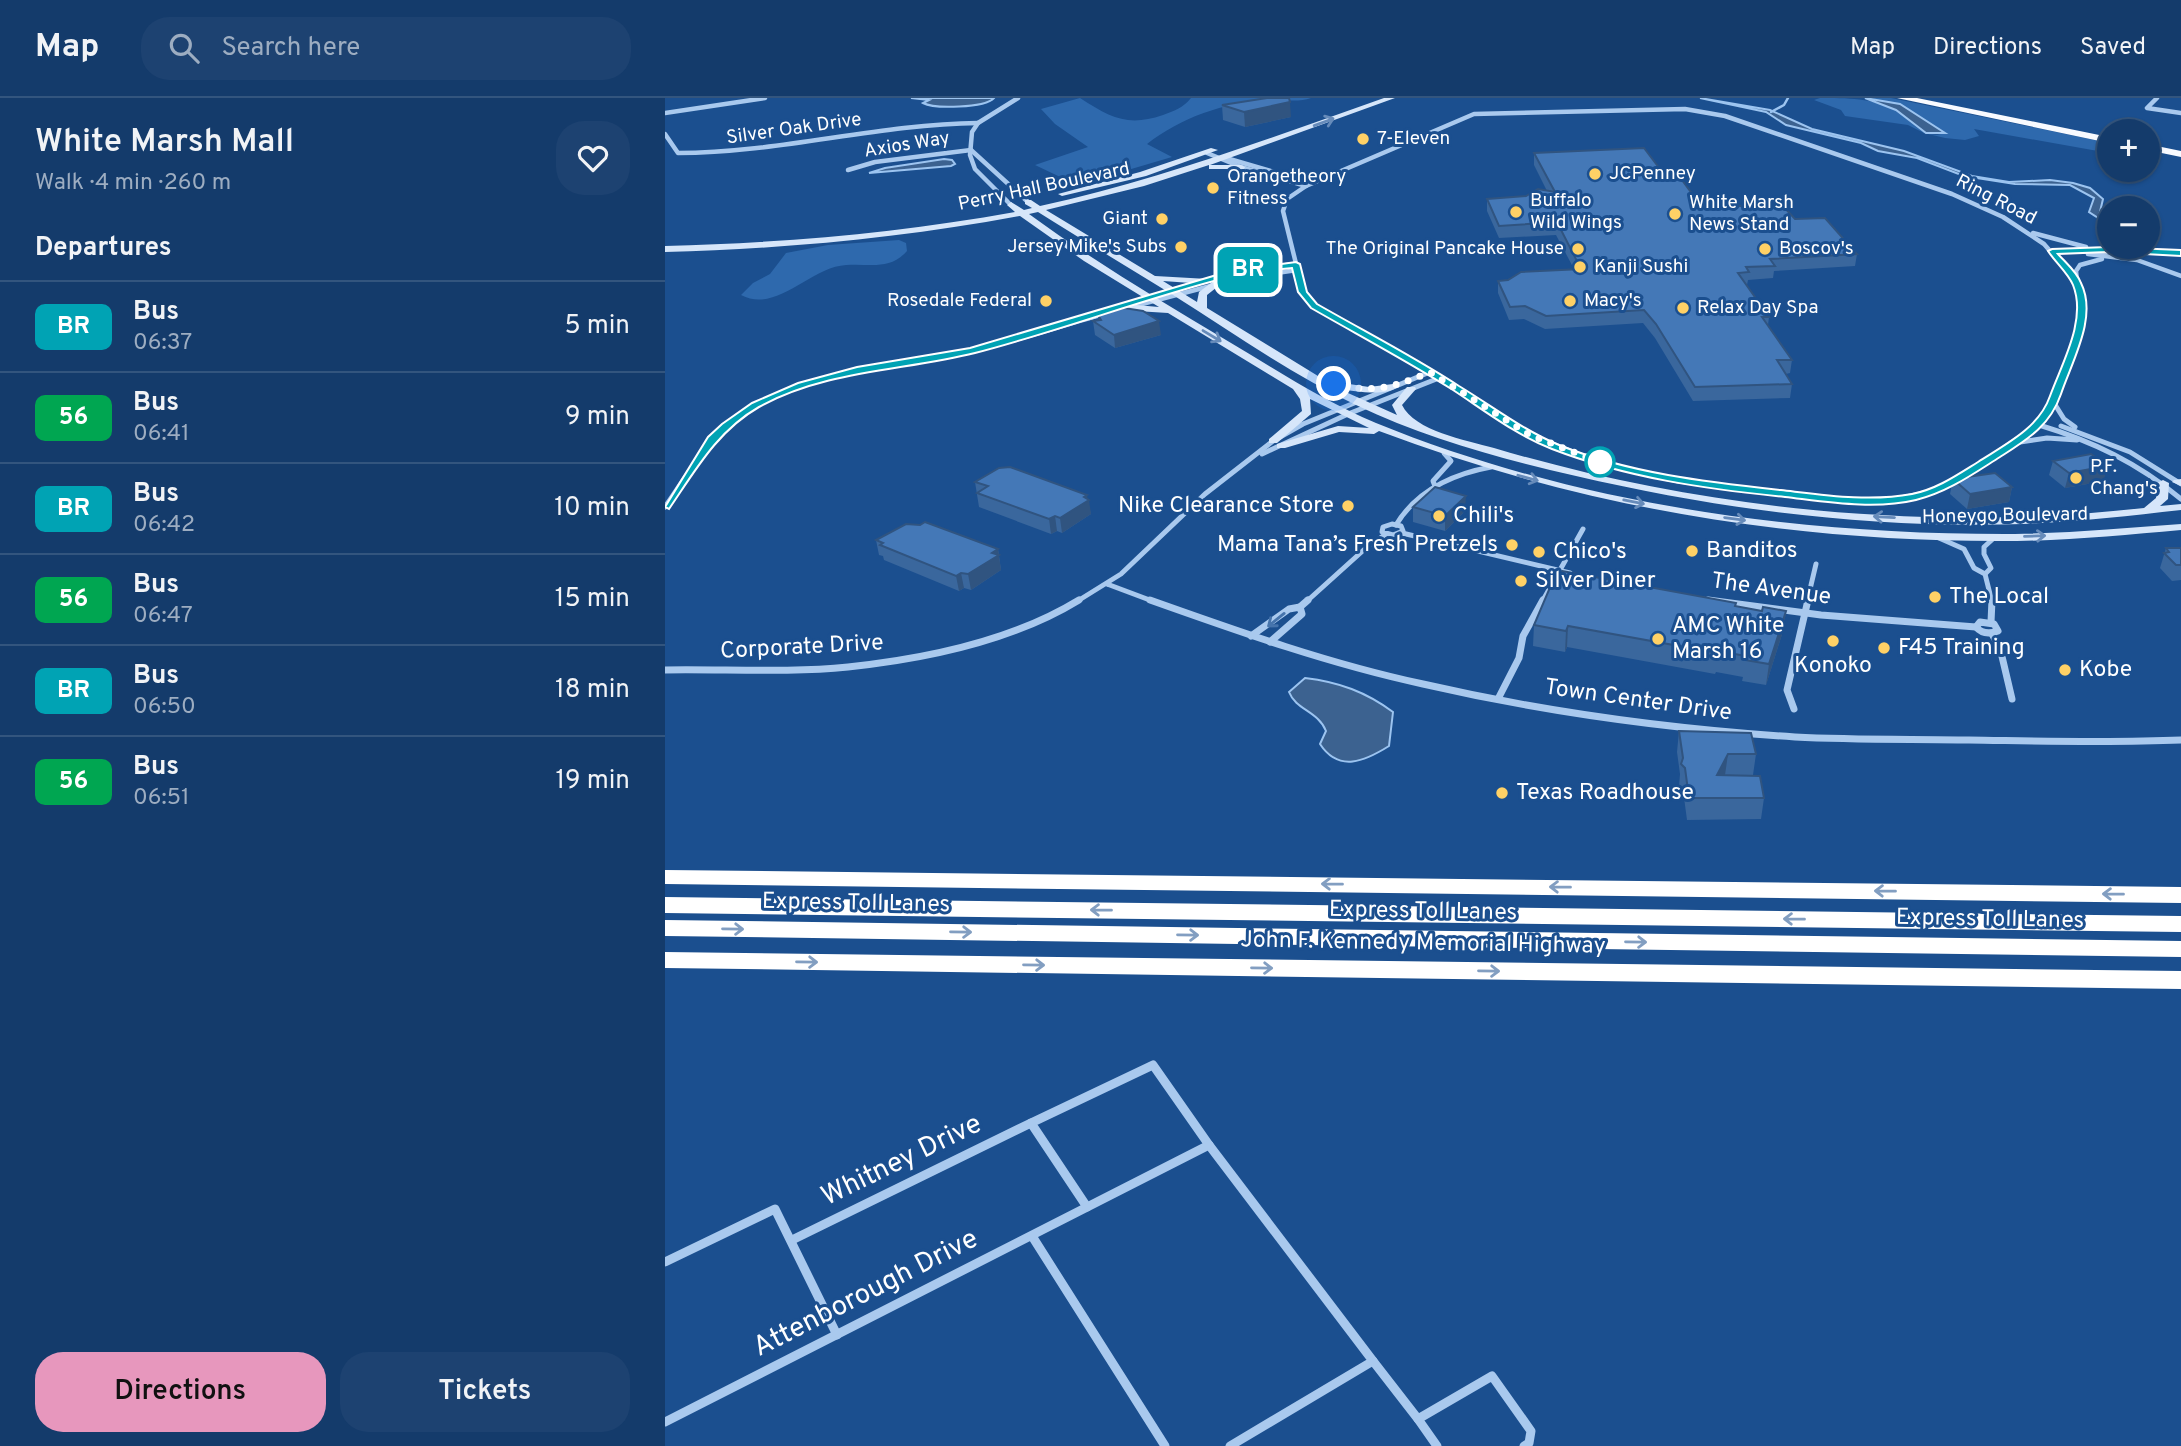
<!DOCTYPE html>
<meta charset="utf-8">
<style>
body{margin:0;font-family:Overpass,sans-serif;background:#1d4271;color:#f1f3f6;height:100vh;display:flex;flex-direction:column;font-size:26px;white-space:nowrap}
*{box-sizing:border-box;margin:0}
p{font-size:23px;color:#9dadc1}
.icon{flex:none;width:38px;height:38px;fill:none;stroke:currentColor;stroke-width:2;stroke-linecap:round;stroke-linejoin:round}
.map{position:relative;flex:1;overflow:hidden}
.drawer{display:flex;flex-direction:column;background:#143b6b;width:665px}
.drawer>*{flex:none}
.badge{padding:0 14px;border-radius:10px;font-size:24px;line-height:46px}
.tools{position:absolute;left:1432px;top:21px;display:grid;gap:14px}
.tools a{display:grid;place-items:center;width:63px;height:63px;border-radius:50%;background:#143b6b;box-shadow:0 2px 5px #0004,0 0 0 2px #33557e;font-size:35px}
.you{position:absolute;width:35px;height:35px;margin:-18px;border:5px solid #fff;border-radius:50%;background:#1a73e8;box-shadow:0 0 0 10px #1a73e833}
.map>.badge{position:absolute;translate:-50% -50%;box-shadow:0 0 0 4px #fff}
h2{padding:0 35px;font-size:26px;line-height:63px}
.round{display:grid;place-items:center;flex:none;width:74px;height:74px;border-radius:28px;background:#1d4271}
.headline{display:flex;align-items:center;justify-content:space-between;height:119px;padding:0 35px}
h1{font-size:33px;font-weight:600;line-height:52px}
.button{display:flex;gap:14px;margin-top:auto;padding:14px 35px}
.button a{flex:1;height:80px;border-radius:28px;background:#e797bd;color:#111;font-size:28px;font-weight:600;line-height:80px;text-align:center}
.button a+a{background:#1d4271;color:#f1f3f6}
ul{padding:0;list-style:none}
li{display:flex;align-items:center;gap:21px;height:91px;padding:0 35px;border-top:2px solid #33557e}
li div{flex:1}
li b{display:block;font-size:26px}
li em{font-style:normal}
li .badge{min-width:77px;font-weight:700;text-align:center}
header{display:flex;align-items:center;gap:42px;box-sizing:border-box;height:98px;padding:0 35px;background:#143b6b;border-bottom:2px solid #33557e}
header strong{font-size:33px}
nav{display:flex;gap:38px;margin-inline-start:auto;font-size:24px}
.search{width:490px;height:63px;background:#1d4271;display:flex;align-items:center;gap:18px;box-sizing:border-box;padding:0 24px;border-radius:28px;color:#9dadc1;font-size:26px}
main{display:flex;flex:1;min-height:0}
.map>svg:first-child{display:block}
.green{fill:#2e69ad}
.water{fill:#3c6290;stroke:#9cc4f0;stroke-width:2}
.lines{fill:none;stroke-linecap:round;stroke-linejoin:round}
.stream{stroke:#9cc4f0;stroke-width:2.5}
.minor-far3{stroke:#a9c9ee;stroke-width:4.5}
.minor-far2{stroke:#a9c9ee;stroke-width:5}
.minor-far1{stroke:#a9c9ee;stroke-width:7}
.minor{stroke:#a9c9ee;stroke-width:9}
.secondary{fill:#d6e6fa;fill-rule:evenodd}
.trunk{fill:#f8faff;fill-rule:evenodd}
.motorway{fill:#fff;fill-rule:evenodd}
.wall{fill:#3a679d}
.shaded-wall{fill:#305480}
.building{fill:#4478b7;stroke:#305480;stroke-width:2}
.oneway{stroke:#668bba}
.oneway2{stroke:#4674ac}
.oneway3{stroke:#829ec1}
.line{fill:#00a3b4;stroke:#fff;stroke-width:2}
.walk{stroke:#fff;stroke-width:7;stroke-dasharray:0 12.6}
.poi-dot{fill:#ffd166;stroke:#1b4f8f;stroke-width:2.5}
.stop-dot{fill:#fff;stroke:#00a3b4;stroke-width:3.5}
.labels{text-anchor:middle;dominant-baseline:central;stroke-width:6;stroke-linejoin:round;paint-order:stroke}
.far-street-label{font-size:19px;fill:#fff;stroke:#1b4f8f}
.far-poi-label{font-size:19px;fill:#fff;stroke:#1b4f8f;text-anchor:start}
.poi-label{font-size:23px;fill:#fff;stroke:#1b4f8f;text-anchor:start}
.street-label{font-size:23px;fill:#fff;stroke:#1b4f8f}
.near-street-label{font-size:28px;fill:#fff;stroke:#1b4f8f}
</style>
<header>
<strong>Map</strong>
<div class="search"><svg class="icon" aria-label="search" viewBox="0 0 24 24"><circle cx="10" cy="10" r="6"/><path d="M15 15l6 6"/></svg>Search here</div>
<nav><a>Map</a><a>Directions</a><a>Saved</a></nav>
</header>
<main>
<section class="drawer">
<div class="headline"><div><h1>White Marsh Mall</h1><p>Walk · 4 min · 260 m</p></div><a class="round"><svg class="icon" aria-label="heart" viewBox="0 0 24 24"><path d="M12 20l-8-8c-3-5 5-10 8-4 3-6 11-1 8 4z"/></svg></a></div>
<h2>Departures</h2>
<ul>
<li><span class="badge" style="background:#00a3b4;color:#fff">BR</span><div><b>Bus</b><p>06:37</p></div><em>5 min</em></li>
<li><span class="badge" style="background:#00a651;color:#fff">56</span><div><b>Bus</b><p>06:41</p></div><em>9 min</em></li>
<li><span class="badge" style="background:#00a3b4;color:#fff">BR</span><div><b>Bus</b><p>06:42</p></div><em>10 min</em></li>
<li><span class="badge" style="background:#00a651;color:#fff">56</span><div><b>Bus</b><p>06:47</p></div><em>15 min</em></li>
<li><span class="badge" style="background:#00a3b4;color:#fff">BR</span><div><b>Bus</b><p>06:50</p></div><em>18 min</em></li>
<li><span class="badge" style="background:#00a651;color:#fff">56</span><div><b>Bus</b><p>06:51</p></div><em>19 min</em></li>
</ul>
<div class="button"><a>Directions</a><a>Tickets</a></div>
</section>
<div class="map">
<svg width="1516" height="1348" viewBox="0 0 1516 1348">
<rect width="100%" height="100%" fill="#1b4f8f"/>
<g class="green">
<path d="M415 0C446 20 463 29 498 17 509 13 518 10 526 0H646C633 5 616 1 603 2 558 5 517 19 482 46L507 59 412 87 370 67 423 49 390 26 376 11Z"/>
<path d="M1155 0C1181 0 1209 0 1231 12 1245 22 1260 43 1279 35L1248 14 1207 0H1226L1444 45V55L1309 31 1314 38 1300 42 1280 40 1259 35 1243 27 1180 18 1176 12 1149 2Z"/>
<path d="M234 142 241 145 242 153C224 173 205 165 181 167 145 169 112 216 76 197L88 185 105 176 121 155 163 147Z"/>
</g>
<g class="water">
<path d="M246 0H329C320 10 269 11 258 5L264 2Z"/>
<path d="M1035 0 1105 12 1147 31 1239 53 1307 78 1344 84 1385 82 1408 85 1425 90 1438 101 1434 118 1444 123V127L1424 114 1429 100 1405 87 1350 86 1299 78 1252 60 1213 53 1196 45 1121 27 1101 14Z"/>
<path d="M1200 0 1235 6 1280 35H1261L1231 12Z"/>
<path d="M279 61 287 62 290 66 286 68 204 75 220 70Z"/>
<path d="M640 580C674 584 701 594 728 614L724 648C700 663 674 675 655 646L661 633C653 613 631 612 624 594Z"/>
</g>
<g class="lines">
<path class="stream" d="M1106 14 1119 7 1123 0"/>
<g class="minor-far3">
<path d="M1492 0 1482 10 1516 15"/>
<path d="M0 15 100 0"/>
<path d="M0 36 13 55C114 55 212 26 313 25"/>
<path d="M306 52 363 104"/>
<path d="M542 55 576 69 641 88"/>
<path d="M561 60 630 80"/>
<path d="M183 72 210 64 306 52"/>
<path d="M627 79 653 80"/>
<path d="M346 107 310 71 305 57 307 34 313 25 353 0"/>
<path d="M1368 135 1421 149"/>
<path d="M1387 153 1516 155"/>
<path d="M1423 156 1472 162 1516 178"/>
<path d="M546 181 587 171 630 166"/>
<path d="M1412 183 1411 173 1415 167 1437 161"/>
<path d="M424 220 572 181 632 172"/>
<path d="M669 220 654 211 638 194 618 113 622 101 641 88 809 16 1020 11 1060 18 1287 96 1338 119 1379 146 1412 184 1418 206 1416 220"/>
</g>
<g class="minor-far2">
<path d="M666 218 789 289 865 337 939 366 1013 383 1171 402 1221 403 1270 393 1292 382 1378 323 1392 299 1416 218"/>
<path d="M1389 305 1399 321 1410 329"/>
<path d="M1374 327C1427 343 1473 365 1516 401"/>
<path d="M1396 328 1465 354 1516 386"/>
<path d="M1355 344 1382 340 1412 342"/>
<path d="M597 356 683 316 774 280"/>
<path d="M770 388 768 383 786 363 779 355"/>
<path d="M0 409C23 376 44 339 78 316 145 269 231 271 307 253 349 243 390 230 430 218"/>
<path d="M727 426 736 428 738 433 728 437 717 434 718 429Z"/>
<path d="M731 427C752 392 788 376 826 369"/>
<path d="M737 435 905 475"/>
<path d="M1274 440 1299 451 1309 470 1320 476 1327 504"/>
<path d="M1320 476 1326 470 1319 456V449L1330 439"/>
<path d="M442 486 490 504"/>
<path d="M1030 500 1056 504"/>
<path d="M411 504 456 476 540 396 608 343 638 326 765 274"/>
<path d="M641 504 702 449 721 436"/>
<path d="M877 504 918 431"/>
<path d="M1142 504 1151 466"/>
</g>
<g class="minor-far1">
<path d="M485 502C575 534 665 566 758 586 880 614 1005 631 1130 639 1188 642 1246 641 1304 642 1375 643 1445 645 1516 642"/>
<path d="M1043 502 1156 517 1311 529"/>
<path d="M635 509 643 502"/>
<path d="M1315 524 1329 526 1333 533C1325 536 1317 536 1311 529Z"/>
<path d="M1326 524 1327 502"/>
<path d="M1327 536 1335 550 1347 601"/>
<path d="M586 538 624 511 635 509 637 516 605 544"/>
<path d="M0 572C60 571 123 575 183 569 260 561 347 543 414 502"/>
<path d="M833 601 854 560 858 538 878 502"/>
<path d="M1129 611 1122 592 1143 502"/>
</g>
<g class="minor">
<path d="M422 1109 366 1025 488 967 544 1047 708 1263 565 1348"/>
<path d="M367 1138 500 1348"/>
<path d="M127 1142 366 1025"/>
<path d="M0 1164 110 1111 172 1237"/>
<path d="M708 1263 753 1321"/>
<path d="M0 1324 544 1047"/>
<path d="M772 1348 753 1321 827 1278 866 1333 864 1345 859 1348"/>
</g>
<g class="secondary">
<path d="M719 0H730L545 67H576L580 69 579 71H544V67L479 88 381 112 490 178 543 181 545 183 540 186 498 183 532 204 534 194 550 182H556V186L542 197V210L666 286 671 284 704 289 728 286 733 289C717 299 692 293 674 291L732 317 727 307 742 289H750L751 291 737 307C750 333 800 342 829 350 1038 412 1262 434 1479 410L1491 400 1492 385 1498 382 1504 385 1503 401 1495 408 1516 406V412C1463 418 1411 424 1358 426 1208 431 1057 412 911 378 836 361 760 340 691 307 626 276 568 235 508 197 463 169 417 142 373 114L364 116C427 162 494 202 561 242 610 271 658 303 711 325 912 407 1134 437 1350 436 1406 435 1461 430 1516 426V432C1461 437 1407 442 1352 443 1132 445 920 411 714 333L709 336 674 334 620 350H612V346L673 328 704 330 645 301 646 316 612 345H604V341L637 313 635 301 628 291 503 215 471 213 444 215V211L471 207 494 209 419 163 355 118C237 140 120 151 0 154V148C118 145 234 135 350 114L342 107 346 104 359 112 367 110 360 106V102H366L375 108C493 82 605 40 719 0Z"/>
<path d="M546 50 553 52 481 78 397 98 393 96 475 74Z"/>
<path d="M1516 381V388L1507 384 1509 382Z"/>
</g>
<g class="trunk">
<path d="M1232 0H1252L1444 39V45Z"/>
<path d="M1482 46 1516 53V59L1482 52Z"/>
</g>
<g class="motorway">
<path d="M0 772 1516 789V805L0 786Z"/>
<path d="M0 799 1516 818V834L0 815Z"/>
<path d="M0 822 1516 843V859L0 838Z"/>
<path d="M0 854 1516 873V891L0 870Z"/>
</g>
</g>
<g class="wall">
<path d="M557 7 626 19 580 29 558 22Z"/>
<path d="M869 55 998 75 1034 105 1130 121 1192 156 1190 168 1109 173 1108 180 1083 182 1082 187H1081L1104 219 1103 227 1127 262 1125 275 1121 276 1127 286 1125 300 1028 303 990 240 978 225 880 231 859 221 844 222 833 195V183L843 182 909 171 891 137 834 140 822 113V101L861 98 882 93 869 67Z"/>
<path d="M433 217 496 237 450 250 430 237 428 223 434 222Z"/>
<path d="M1388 363 1439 383 1400 390 1384 377Z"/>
<path d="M1288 381 1347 389 1344 404 1302 411 1285 396Z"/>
<path d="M310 384 422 401 426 416 397 435 392 433 386 436 314 409Z"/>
<path d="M748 409 800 413 780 433 748 424Z"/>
<path d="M211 442 333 451 336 472 306 492 299 490 294 493 219 462 218 458 214 457Z"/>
<path d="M1501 450H1516V482L1507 483 1495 470Z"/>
<path d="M889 487 1071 505 1070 508 1097 513H1121L1118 533 1101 587 1077 583 1078 579 1051 574 1050 576 902 549 900 554 868 548 869 527Z"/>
<path d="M1014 633 1091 656 1088 677 1059 678 1099 700 1096 721 1022 722 1018 692 1014 688 1015 676 1012 654Z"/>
</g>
<g class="shaded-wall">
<path d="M625 4 626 19 580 29 579 14Z"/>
<path d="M494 223 496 237 450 250 449 237Z"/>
<path d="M1442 368 1439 383 1400 390 1404 375Z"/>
<path d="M1347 389 1344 404 1302 411 1305 396Z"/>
<path d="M422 397 423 403 424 402 426 416 397 435 395 420Z"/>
<path d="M801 398 800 413 780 433V418Z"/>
<path d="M390 418 392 433 386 436 384 421Z"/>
<path d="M333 451 336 472 306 492 303 476Z"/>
<path d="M296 475 299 490 294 493 291 478Z"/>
<path d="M1121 513 1118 533 1101 587 1104 566Z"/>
<path d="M903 528 902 549 900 554 901 533Z"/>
<path d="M1063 656 1060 677 1049 699 1052 677Z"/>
</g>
<g class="building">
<path d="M602 0H624L625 4 579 14 557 7Z"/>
<path d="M979 50 998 75 1011 74 1034 105 1041 103 1057 109 1116 106 1130 121 1160 120 1192 156 1105 161 1110 168 1081 169 1084 174 1073 175 1104 219H1097L1127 262H1112L1127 286 1030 289 991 226 979 212 881 218 860 208 845 209 833 183 843 182 856 174 916 171 892 124 834 128 822 101 861 98 873 91 890 94 869 55Z"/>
<path d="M459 210 478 213 494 223 449 237 428 223 436 222 433 217Z"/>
<path d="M1426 356 1442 368 1404 375 1388 363Z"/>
<path d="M345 369 422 397 419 399 424 402 395 420 390 418 384 421 312 395 323 388 310 384 334 370Z"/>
<path d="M1330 375 1347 389 1305 396 1288 381Z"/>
<path d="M770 389 801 398 780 418 748 409Z"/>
<path d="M260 424 333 451 327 455 334 457 303 476 296 475 291 478 215 447 218 445 211 442 241 426 255 427Z"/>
<path d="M1501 450H1516V467H1511L1499 455 1504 454Z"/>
<path d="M897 473 1071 505 1070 508 1097 513 1098 509 1121 513 1104 566 1080 562 1081 558 1053 553V555L903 528 901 533 869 527 886 487H889Z"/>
<path d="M1014 633 1086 635 1091 656H1063L1052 677 1095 678 1099 700H1024L1020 670 1016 666 1018 660Z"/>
</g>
<defs><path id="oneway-shaft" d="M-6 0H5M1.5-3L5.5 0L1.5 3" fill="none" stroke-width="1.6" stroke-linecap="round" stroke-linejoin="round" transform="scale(1.75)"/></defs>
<g class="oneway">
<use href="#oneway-shaft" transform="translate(659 24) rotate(-20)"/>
<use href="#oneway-shaft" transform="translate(547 238) rotate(31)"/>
<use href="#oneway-shaft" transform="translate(863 380) rotate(15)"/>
<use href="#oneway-shaft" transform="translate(969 404) rotate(11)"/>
<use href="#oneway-shaft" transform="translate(1219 419) rotate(-177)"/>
<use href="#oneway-shaft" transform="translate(1070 421) rotate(8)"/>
<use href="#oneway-shaft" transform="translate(1370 438) rotate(-2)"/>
</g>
<use class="oneway2" href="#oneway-shaft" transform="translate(611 522) rotate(141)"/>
<g class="oneway3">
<use href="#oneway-shaft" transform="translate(667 786) rotate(-179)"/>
<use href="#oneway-shaft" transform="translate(895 789) rotate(-179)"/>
<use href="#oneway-shaft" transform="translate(1220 793) rotate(-179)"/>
<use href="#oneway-shaft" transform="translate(1448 796) rotate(-179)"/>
<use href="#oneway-shaft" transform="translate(436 812) rotate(-179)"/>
<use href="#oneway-shaft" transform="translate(1129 821) rotate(-179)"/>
<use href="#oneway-shaft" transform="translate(68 831) rotate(1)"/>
<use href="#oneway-shaft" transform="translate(296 834) rotate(1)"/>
<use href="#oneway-shaft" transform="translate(523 837) rotate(1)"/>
<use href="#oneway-shaft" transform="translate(971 844) rotate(1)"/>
<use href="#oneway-shaft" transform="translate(142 864) rotate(1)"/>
<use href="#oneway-shaft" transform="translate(369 867) rotate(1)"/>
<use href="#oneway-shaft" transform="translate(597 870) rotate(1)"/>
<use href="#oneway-shaft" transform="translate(824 873) rotate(1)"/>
</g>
<path class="line" d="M1443 149 1516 152V158L1443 154 1393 156C1401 165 1412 174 1416 185 1433 219 1407 263 1396 296 1385 328 1363 341 1335 359 1308 376 1283 394 1251 402 1209 412 1163 404 1120 399 1041 391 962 380 887 351 851 337 820 313 788 292 742 263 693 237 646 210L633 194 627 170C606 172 584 174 564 179 478 201 395 233 310 255 238 273 161 272 94 309 52 333 30 373 4 411L0 409 43 339 57 326 87 305 133 285 192 269 305 250 565 173 631 164 635 166 642 194 652 206C699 233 748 258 794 288 827 308 858 332 894 347 964 375 1041 384 1116 392 1159 397 1204 404 1247 396 1272 391 1292 377 1313 364 1341 346 1374 330 1385 298 1397 265 1422 222 1408 187 1403 175 1390 164 1383 153L1387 151Z"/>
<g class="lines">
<path class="walk" d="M669 286C708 296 729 289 765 274L865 337 939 366 935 364"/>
</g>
<g class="poi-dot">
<circle cx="698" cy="41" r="7"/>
<circle cx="930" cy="76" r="7"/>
<circle cx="548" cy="90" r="7"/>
<circle cx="851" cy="114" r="7"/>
<circle cx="1010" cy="116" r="7"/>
<circle cx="497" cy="121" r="7"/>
<circle cx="516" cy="149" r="7"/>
<circle cx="913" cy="151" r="7"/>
<circle cx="1100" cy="151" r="7"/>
<circle cx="915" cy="169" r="7"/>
<circle cx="381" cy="203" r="7"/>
<circle cx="905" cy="203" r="7"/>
<circle cx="1018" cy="210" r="7"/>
<circle cx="1411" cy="380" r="7"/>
<circle cx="683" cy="408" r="7"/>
<circle cx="774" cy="418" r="7"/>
<circle cx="847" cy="447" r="7"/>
<circle cx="1027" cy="453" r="7"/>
<circle cx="874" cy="454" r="7"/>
<circle cx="856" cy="483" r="7"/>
<circle cx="1270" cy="499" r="7"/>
<circle cx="993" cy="541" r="7"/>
<circle cx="1168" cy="543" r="7"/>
<circle cx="1219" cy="550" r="7"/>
<circle cx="1400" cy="572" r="7"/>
<circle cx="837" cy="695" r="7"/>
</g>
<circle class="stop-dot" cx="935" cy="364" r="14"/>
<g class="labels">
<g class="far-street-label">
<text transform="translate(129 31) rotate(-8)">Silver Oak Drive</text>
<text transform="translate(242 47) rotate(-9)">Axios Way</text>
<text transform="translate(379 89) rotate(-12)">Perry Hall Boulevard</text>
<text transform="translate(1331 102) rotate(27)">Ring Road</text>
<text transform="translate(1340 418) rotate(-1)">Honeygo Boulevard</text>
</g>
<g class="far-poi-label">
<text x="712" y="41">7-Eleven</text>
<text x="944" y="76">JCPenney</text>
<text x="562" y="79">Orangetheory<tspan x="562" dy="22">Fitness</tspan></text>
<text x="865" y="103">Buffalo<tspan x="865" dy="22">Wild Wings</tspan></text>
<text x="1024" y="105">White Marsh<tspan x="1024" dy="22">News Stand</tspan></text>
<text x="483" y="121" text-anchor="end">Giant</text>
<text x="502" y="149" text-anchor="end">Jersey Mike's Subs</text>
<text x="899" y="151" text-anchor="end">The Original Pancake House</text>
<text x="1114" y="151">Boscov's</text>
<text x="929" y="169">Kanji Sushi</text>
<text x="367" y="203" text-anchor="end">Rosedale Federal</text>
<text x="919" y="203">Macy's</text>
<text x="1032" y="210">Relax Day Spa</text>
<text x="1425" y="369">P.F.<tspan x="1425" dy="22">Chang's</tspan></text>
</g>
<g class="poi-label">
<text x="669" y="408" text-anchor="end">Nike Clearance Store</text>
<text x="788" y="418">Chili's</text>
<text x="833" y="447" text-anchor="end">Mama Tana’s Fresh Pretzels</text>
<text x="1041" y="453">Banditos</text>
<text x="888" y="454">Chico's</text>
<text x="870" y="483">Silver Diner</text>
<text x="1284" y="499">The Local</text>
<text x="1007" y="528">AMC White<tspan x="1007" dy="26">Marsh 16</tspan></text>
<text x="1233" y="550">F45 Training</text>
<text x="1168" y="568" text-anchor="middle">Konoko</text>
<text x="1414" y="572">Kobe</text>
<text x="851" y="695">Texas Roadhouse</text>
</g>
<g class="street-label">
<text transform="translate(1106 492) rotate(8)">The Avenue</text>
<text transform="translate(137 550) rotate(-3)">Corporate Drive</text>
<text transform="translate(973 603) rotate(8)">Town Center Drive</text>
<text transform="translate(191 806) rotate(1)">Express Toll Lanes</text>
<text transform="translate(758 814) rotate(1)">Express Toll Lanes</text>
<text transform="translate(1325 822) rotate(1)">Express Toll Lanes</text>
<text transform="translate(758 846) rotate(1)">John F. Kennedy Memorial Highway</text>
</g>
<g class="near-street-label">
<text transform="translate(237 1063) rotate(-26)">Whitney Drive</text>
<text transform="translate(201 1196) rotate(-27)">Attenborough Drive</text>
</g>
</g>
</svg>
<div class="tools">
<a>+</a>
<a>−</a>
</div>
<div class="you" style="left:669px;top:286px"></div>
<b class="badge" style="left:583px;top:172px;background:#00a3b4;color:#fff">BR</b>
</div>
</main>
